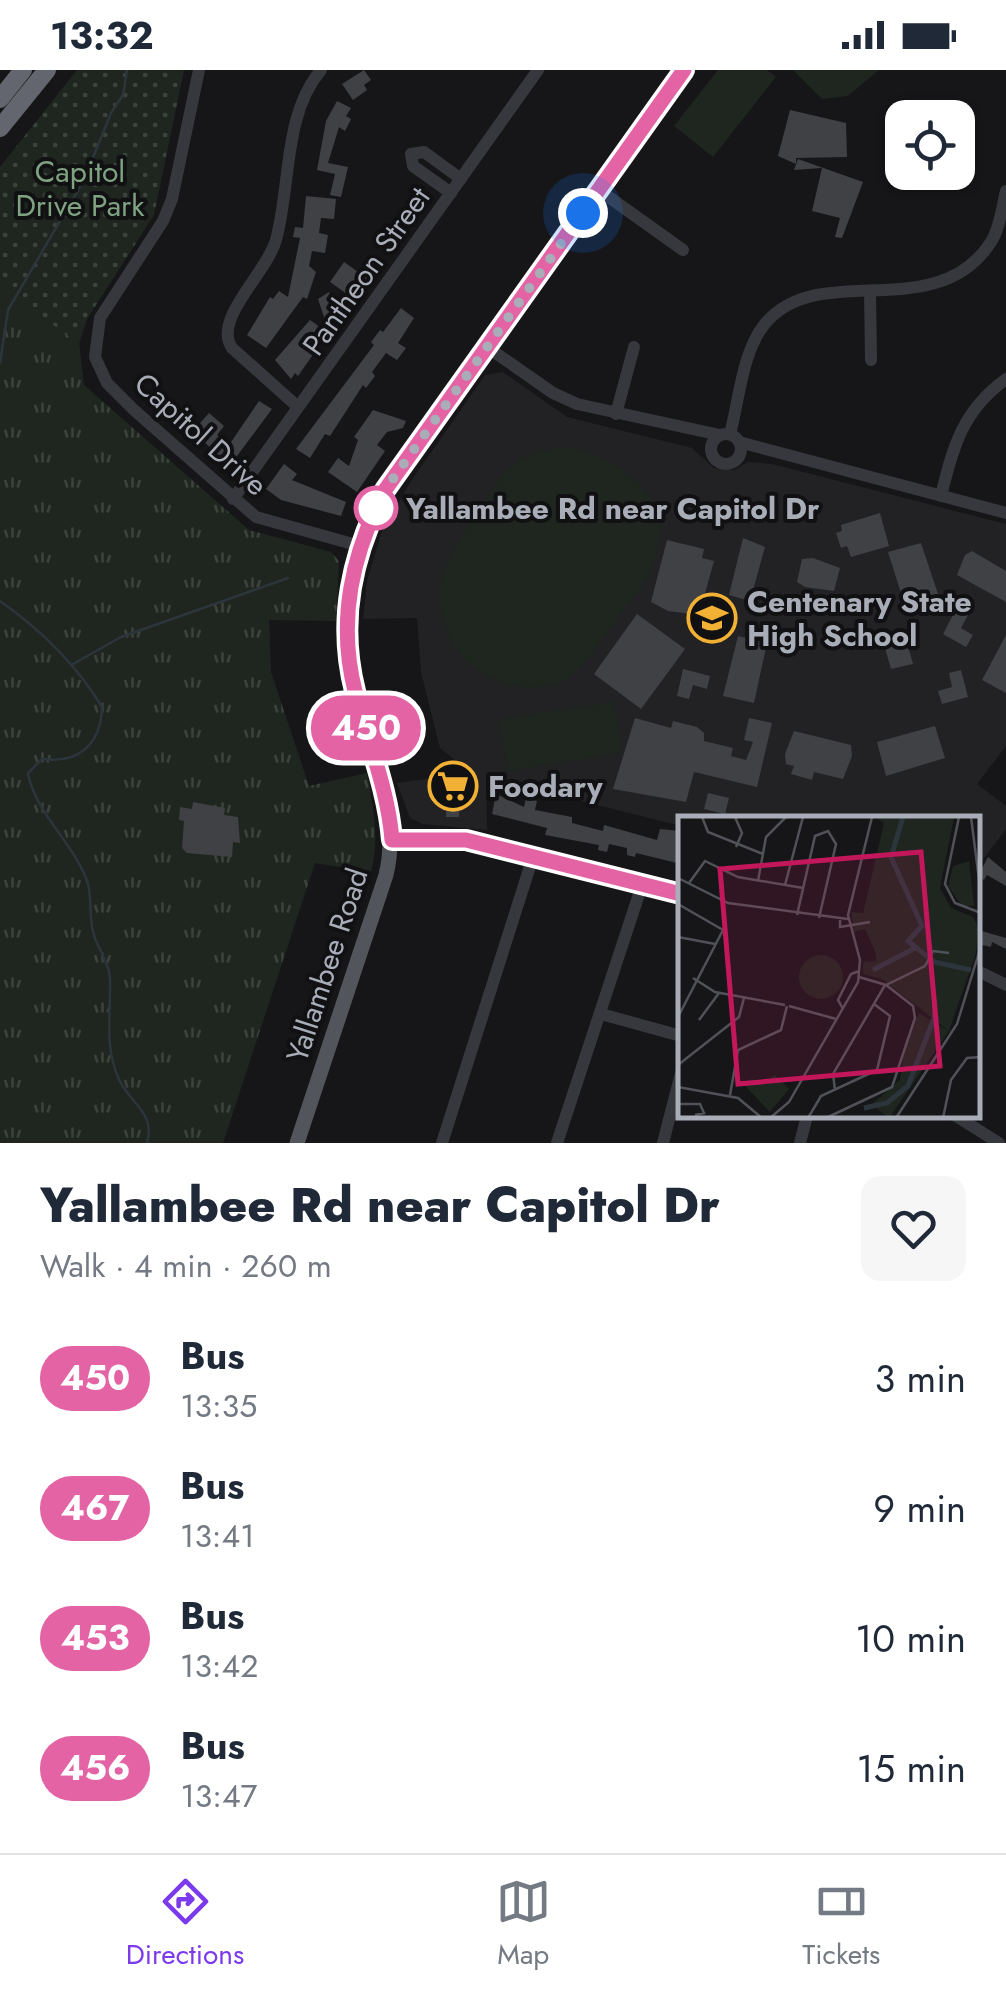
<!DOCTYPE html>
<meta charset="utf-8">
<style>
body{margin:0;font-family:Jost,sans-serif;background:#f6f6f7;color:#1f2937;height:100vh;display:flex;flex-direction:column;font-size:38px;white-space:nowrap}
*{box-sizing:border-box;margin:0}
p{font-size:32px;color:#747a83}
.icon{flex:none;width:55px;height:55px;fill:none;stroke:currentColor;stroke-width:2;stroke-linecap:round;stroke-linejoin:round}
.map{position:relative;height:1073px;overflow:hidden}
.panel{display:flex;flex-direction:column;background:#fff;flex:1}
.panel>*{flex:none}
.badge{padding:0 20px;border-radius:32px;font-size:35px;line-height:65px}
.tools{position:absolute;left:885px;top:30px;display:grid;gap:20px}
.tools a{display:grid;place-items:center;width:90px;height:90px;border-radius:20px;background:#fff;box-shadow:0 2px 8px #0004;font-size:50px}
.you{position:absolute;width:50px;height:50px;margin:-25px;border:8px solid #fff;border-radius:50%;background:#1a73e8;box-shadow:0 0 0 15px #1a73e833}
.map>.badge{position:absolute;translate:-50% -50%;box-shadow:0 0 0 5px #fff}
.round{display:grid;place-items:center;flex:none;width:105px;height:105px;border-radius:20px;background:#f6f6f7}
.summary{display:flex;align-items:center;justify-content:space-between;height:170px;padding:0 40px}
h1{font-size:48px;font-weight:800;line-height:75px}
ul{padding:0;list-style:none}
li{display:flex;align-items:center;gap:30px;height:130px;padding:0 40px}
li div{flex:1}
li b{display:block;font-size:38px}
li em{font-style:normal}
li .badge{min-width:110px;font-weight:700;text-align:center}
.status{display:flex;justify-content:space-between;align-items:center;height:70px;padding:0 50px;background:#fff;direction:ltr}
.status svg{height:28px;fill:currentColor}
.tabs{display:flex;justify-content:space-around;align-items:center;height:140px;border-top:2px solid #e0e1e3;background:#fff;font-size:28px;color:#747a83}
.tabs a{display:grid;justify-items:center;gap:5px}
.tabs .on{color:#7c3aed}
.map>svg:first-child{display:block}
.built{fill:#222225}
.grass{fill:url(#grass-tufts)}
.park{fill:url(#park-dots)}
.pitch{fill:#1e261f}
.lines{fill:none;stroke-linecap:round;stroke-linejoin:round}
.stream{stroke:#2c353c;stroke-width:2.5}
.building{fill:#404145}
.minor{stroke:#37383d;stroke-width:12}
.major{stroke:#53555c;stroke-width:15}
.highway{stroke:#63666e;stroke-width:18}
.line-casing{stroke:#fff;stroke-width:22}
.line{stroke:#e463a4;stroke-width:15}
.walk{stroke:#a8adb8;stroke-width:10;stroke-dasharray:0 18}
.stop-dot{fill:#fff;stroke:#e463a4;stroke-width:5}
.labels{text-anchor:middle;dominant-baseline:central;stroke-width:8;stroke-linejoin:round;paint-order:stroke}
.park-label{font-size:30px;fill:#7fa381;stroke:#111113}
.street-label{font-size:30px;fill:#a8adb8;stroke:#111113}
.stop-label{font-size:30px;font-weight:bold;fill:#a8adb8;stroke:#111113;text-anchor:start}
.poi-label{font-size:30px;font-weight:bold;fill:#a8adb8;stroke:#111113;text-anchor:start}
.inset-river{fill:none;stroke:#2c353c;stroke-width:5}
.inset-road{fill:none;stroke:#505258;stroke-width:2.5}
.view{fill:#c2185b;fill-opacity:0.15;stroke:#c2185b;stroke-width:5}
.inset-edge{fill:none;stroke:#a8adb8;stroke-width:5}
</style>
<div class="status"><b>13:32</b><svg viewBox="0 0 49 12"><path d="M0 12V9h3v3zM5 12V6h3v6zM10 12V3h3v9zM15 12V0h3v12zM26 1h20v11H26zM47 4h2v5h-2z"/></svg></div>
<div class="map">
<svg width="1006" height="1073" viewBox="0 0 1006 1073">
<defs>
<pattern id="grass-tufts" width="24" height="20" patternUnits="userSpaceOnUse" patternTransform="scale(2.5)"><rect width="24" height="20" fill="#1e261f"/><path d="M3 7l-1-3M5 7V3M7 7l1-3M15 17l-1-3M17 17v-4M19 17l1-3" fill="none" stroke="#3c433d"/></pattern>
<pattern id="park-dots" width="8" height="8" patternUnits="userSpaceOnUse" patternTransform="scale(2.5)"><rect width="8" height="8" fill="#1e261f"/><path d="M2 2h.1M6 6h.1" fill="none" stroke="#3c433d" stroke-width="1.8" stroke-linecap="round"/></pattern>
</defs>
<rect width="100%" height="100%" fill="#161618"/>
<path class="built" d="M503 302 567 347 692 378 714 398 734 400 747 392 772 394 1006 454V676L977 714 1006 736V759L979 795 978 748H681V756L486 707 487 760 423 754 410 748 397 713 471 703 440 678 421 602 417 548 363 549 367 511 381 464 409 414 485 305Z"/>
<path class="grass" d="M0 215 79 272 84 315 249 460 331 482 339 491 336 551 269 550 271 602 309 716 367 703C373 738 380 768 371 802L315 793 223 1073H0Z"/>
<path class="park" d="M77 0H184L154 145 87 249 79 274 0 216V97Z"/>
<g class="pitch">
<path d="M718 0H767L776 7 713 87 674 56Z"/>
<path d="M793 0H879L848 26 822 29Z"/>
<path d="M569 377C634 393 685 438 647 508 638 525 622 541 611 557 595 578 580 608 553 615 524 622 490 613 468 593 455 582 450 570 445 555 429 506 455 477 481 438 493 419 504 398 525 387 538 380 555 379 569 377Z"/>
<path d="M614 632 622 683 508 701 499 649Z"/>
</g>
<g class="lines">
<g class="stream">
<path d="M0 293 8 240 84 110 111 43 123 25 127 0"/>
<path d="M0 531C41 560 76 594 102 637 101 674 79 694 42 689L28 703C35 743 73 772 87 811 93 827 88 848 94 865 98 879 109 892 110 908 111 942 104 974 118 1007 128 1033 156 1041 147 1073"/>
<path d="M73 594 121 567 288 508"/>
</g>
</g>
<g class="building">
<path d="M364 0 371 10 364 15 367 20 353 30 342 14Z"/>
<path d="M337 31 351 38 346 46 351 49 345 61 339 57 328 93 348 97 341 127 330 125 335 104 317 100 326 51Z"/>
<path d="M790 40 846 53 847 87 796 88V94L778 86Z"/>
<path d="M798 89 863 112 842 168 835 167 840 148 812 141 822 98 794 100Z"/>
<path d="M306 126 336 129 334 149 321 148 319 163 328 165 325 183 312 181 309 196 316 202 307 229 303 227 266 278 247 265 270 227 273 229 279 221 288 227 300 168 293 167 295 157 303 158Z"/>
<path d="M344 192 368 209 354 229 330 212Z"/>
<path d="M329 222 339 252 327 256 318 229Z"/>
<path d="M401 238 414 248 398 273 406 278 397 290 386 283 372 302 375 306 366 318 363 315 330 366 325 364 310 388 296 379 374 275 371 272 380 260 383 262Z"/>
<path d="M310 250 328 263 298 306 295 303 291 309 275 290Z"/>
<path d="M259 331 272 339 228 398 194 360 209 343 224 356 217 365 229 375Z"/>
<path d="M373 340 406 351 403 358 387 362 377 375 385 381 357 422 328 402 338 388 349 396 358 370 354 367Z"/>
<path d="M284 394 297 404 292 410 346 432 341 446 281 430 266 419Z"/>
<path d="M880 443 889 476 851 487 847 476 841 478 836 463 842 461 841 455Z"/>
<path d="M743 468 765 477 750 531 729 525Z"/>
<path d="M667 470 704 479 702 488 714 491 699 545 668 541 651 532Z"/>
<path d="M921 473 941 533 906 539 888 482Z"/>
<path d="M972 481 1006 501V532L957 505 965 485Z"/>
<path d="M813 488 840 498 834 521 805 517 797 512 802 489Z"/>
<path d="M956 539 968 545 961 558 973 565 966 577 943 564Z"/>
<path d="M637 544 685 579 641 639 594 604Z"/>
<path d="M1006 565V623L982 610Z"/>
<path d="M738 566 767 573 754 633 723 626Z"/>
<path d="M907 572 913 594 891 599 885 578Z"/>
<path d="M683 599 710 606 707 619 693 615 689 629 677 626Z"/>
<path d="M961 600 968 627 942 634 938 621 952 617 949 603Z"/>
<path d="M635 648 671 658 673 651 697 657 704 663V671L733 678 731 686 746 690 753 672 744 670 749 648 772 653 757 717 694 702 686 732 613 719Z"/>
<path d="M935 656 945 688 886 706 877 672Z"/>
<path d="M794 661 851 675 852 686 843 709 814 702 812 710 791 704 794 696 786 694 785 684Z"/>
<path d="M447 711 475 712V724H460L459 747H446Z"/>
<path d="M708 723 729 728 725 744 704 739Z"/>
<path d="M496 724 524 737 526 728 537 731 535 740 572 747V753L603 761 604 755 657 770 660 759 681 761V794L636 783 635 787 627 785V778L609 774 607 782 598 780 599 775 545 765 547 758 492 744Z"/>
<path d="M193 732 225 738 224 745 238 747 240 773 233 772 232 787 187 783 182 778 184 751 179 750 180 737 192 739Z"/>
<path d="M988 787 1006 802V816L987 805 984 810 978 806Z"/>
<path d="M978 860 1006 868V879L992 872 991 877 978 874Z"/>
</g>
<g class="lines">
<g class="minor">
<path d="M199 0 172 129 163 151 100 248 95 287 107 313 134 340 256 447 360 476"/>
<path d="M599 120 683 180"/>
<path d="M451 123 413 96 411 84 424 82 461 109"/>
<path d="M870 222 871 290"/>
<path d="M487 277 553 323 577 334 720 365"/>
<path d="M298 337 232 278C212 249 267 203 276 170 291 115 283 45 321 0"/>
<path d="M616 344 634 277"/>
<path d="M730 364C739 331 742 283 764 255 818 187 935 258 991 172 1000 158 1002 137 1006 121"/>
<circle cx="726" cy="379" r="15"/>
<path d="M739 372 1006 443"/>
<path d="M941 426C953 376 963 340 1006 309"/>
<path d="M233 429 538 0"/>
<path d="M392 770H466L681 824"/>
<path d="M978 901 1006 915"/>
<path d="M601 944 681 966"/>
<path d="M956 1046 999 1073"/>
<path d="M442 1073 533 787"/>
<path d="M557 1073 642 815"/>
<path d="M663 1073 681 1003"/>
<path d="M800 1073 807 1046"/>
</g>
<path class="major" d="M297 1073 386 805C397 759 384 720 371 676 342 577 337 514 385 421L684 0"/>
<g class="highway">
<path d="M0 29 23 0"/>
<path d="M0 58 47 0"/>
</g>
</g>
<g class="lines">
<g class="line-casing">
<path id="line" d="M681 824 466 770H392C388 718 367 670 355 621 337 550 352 484 385 420L684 0"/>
</g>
<use href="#line" class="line"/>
<path class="walk" d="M376 438 368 455 385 420 583 143"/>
</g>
<defs>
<g id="school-ring" transform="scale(2.5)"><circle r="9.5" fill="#111113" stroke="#f2b134" stroke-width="1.5"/><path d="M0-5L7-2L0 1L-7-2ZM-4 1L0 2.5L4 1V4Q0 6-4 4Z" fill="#f2b134"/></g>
<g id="supermarket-ring" transform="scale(2.5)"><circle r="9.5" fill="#111113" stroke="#f2b134" stroke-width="1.5"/><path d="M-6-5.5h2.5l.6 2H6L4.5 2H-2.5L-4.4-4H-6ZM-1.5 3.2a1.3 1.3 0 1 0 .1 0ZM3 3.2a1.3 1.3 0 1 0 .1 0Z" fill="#f2b134"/></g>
</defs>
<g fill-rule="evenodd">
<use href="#school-ring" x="712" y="548"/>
<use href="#supermarket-ring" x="453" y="716"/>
</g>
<circle class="stop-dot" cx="376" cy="438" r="20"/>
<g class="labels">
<g class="park-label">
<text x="80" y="101">Capitol<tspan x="80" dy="34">Drive Park</tspan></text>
</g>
<g class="street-label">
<text transform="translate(366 201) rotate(-55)">Pantheon Street</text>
<text transform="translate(201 364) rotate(42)">Capitol Drive</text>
<text transform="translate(327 895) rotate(-72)">Yallambee Road</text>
</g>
<g class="stop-label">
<text x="406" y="438">Yallambee Rd near Capitol Dr</text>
</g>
<g class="poi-label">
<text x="747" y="531">Centenary State<tspan x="747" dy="34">High School</tspan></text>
<text x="488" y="716">Foodary</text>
</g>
</g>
<g transform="translate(678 746)">
<rect width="302" height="302" fill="#161618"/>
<path d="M197 1H276L262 72 273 92 295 101 300 111 298 137 271 215 204 163 185 158V146L198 145 197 135 187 113 176 116 173 96 185 97 206 7Z" fill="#1e261f"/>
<path d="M291 45 296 90H284L270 70 275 50Z" fill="#1e261f"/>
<path d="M241 197 271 215 211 302 198 292 186 295 222 264 228 224Z" fill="#1e261f"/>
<path d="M121 161a22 22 0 1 1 44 0a22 22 0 1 1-44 0ZM97 259 111 273 92 296 68 271 73 263 84 267Z" fill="#1e261f"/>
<path class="inset-river" d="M225 1 213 41 244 110 230 125 256 146 293 154M195 154 237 132M186 292 209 287 230 270 256 202 257 183"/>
<path class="inset-road" d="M24 1 30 16 85 38M57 1 64 17 58 31M281 1 267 68 277 87 303 97M293 1 303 79M0 62 50 87 170 103M80 65 88 21 108 1M11 67 27 45 60 61 125 72M107 69 125 1M0 88 45 114 0 201M119 99 137 20 150 15 158 28 141 102M162 104V111L192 106M0 121 37 128M15 162 37 176 107 189M208 169 247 150 255 135 271 137M111 190 158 203M165 193 160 184 173 158 181 155M21 204 41 177M0 249 61 201 66 182M0 271 60 282 84 302M157 274 155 258 207 169M52 279 60 234 103 214 109 190M0 288H22L26 297 17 299M92 302 111 286 180 166 182 144 170 99 194 1M130 302 143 280 199 254 212 200 196 188M148 302 214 271 237 202 235 190 208 169 181 161M218 302 279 208 303 130M265 302 273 264 289 242 303 241"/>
<path class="view" d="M243 36 262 250 60 268 42 53Z"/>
<rect width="302" height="302" class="inset-edge"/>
</g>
</svg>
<div class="tools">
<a><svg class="icon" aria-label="locate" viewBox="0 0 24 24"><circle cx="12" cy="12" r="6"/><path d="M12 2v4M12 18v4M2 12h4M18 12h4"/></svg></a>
</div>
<div class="you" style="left:583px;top:143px"></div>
<b class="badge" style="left:366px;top:658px;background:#e463a4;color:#fff">450</b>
</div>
<section class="panel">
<div class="summary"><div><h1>Yallambee Rd near Capitol Dr</h1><p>Walk · 4 min · 260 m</p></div><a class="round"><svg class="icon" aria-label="heart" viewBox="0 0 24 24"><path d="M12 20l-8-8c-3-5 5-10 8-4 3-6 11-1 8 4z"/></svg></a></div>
<ul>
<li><span class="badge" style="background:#e463a4;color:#fff">450</span><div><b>Bus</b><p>13:35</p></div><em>3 min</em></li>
<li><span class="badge" style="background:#e463a4;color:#fff">467</span><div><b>Bus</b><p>13:41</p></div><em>9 min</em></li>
<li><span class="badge" style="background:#e463a4;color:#fff">453</span><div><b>Bus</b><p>13:42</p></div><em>10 min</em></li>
<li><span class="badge" style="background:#e463a4;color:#fff">456</span><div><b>Bus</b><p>13:47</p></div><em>15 min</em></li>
</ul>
</section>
<nav class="tabs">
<a class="on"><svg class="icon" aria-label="directions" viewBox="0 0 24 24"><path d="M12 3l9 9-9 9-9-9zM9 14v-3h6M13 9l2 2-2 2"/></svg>Directions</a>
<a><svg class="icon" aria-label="map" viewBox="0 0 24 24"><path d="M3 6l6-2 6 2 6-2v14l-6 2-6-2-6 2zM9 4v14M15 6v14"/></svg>Map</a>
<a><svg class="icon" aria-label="tickets" viewBox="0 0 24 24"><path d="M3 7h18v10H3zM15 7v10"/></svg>Tickets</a>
</nav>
